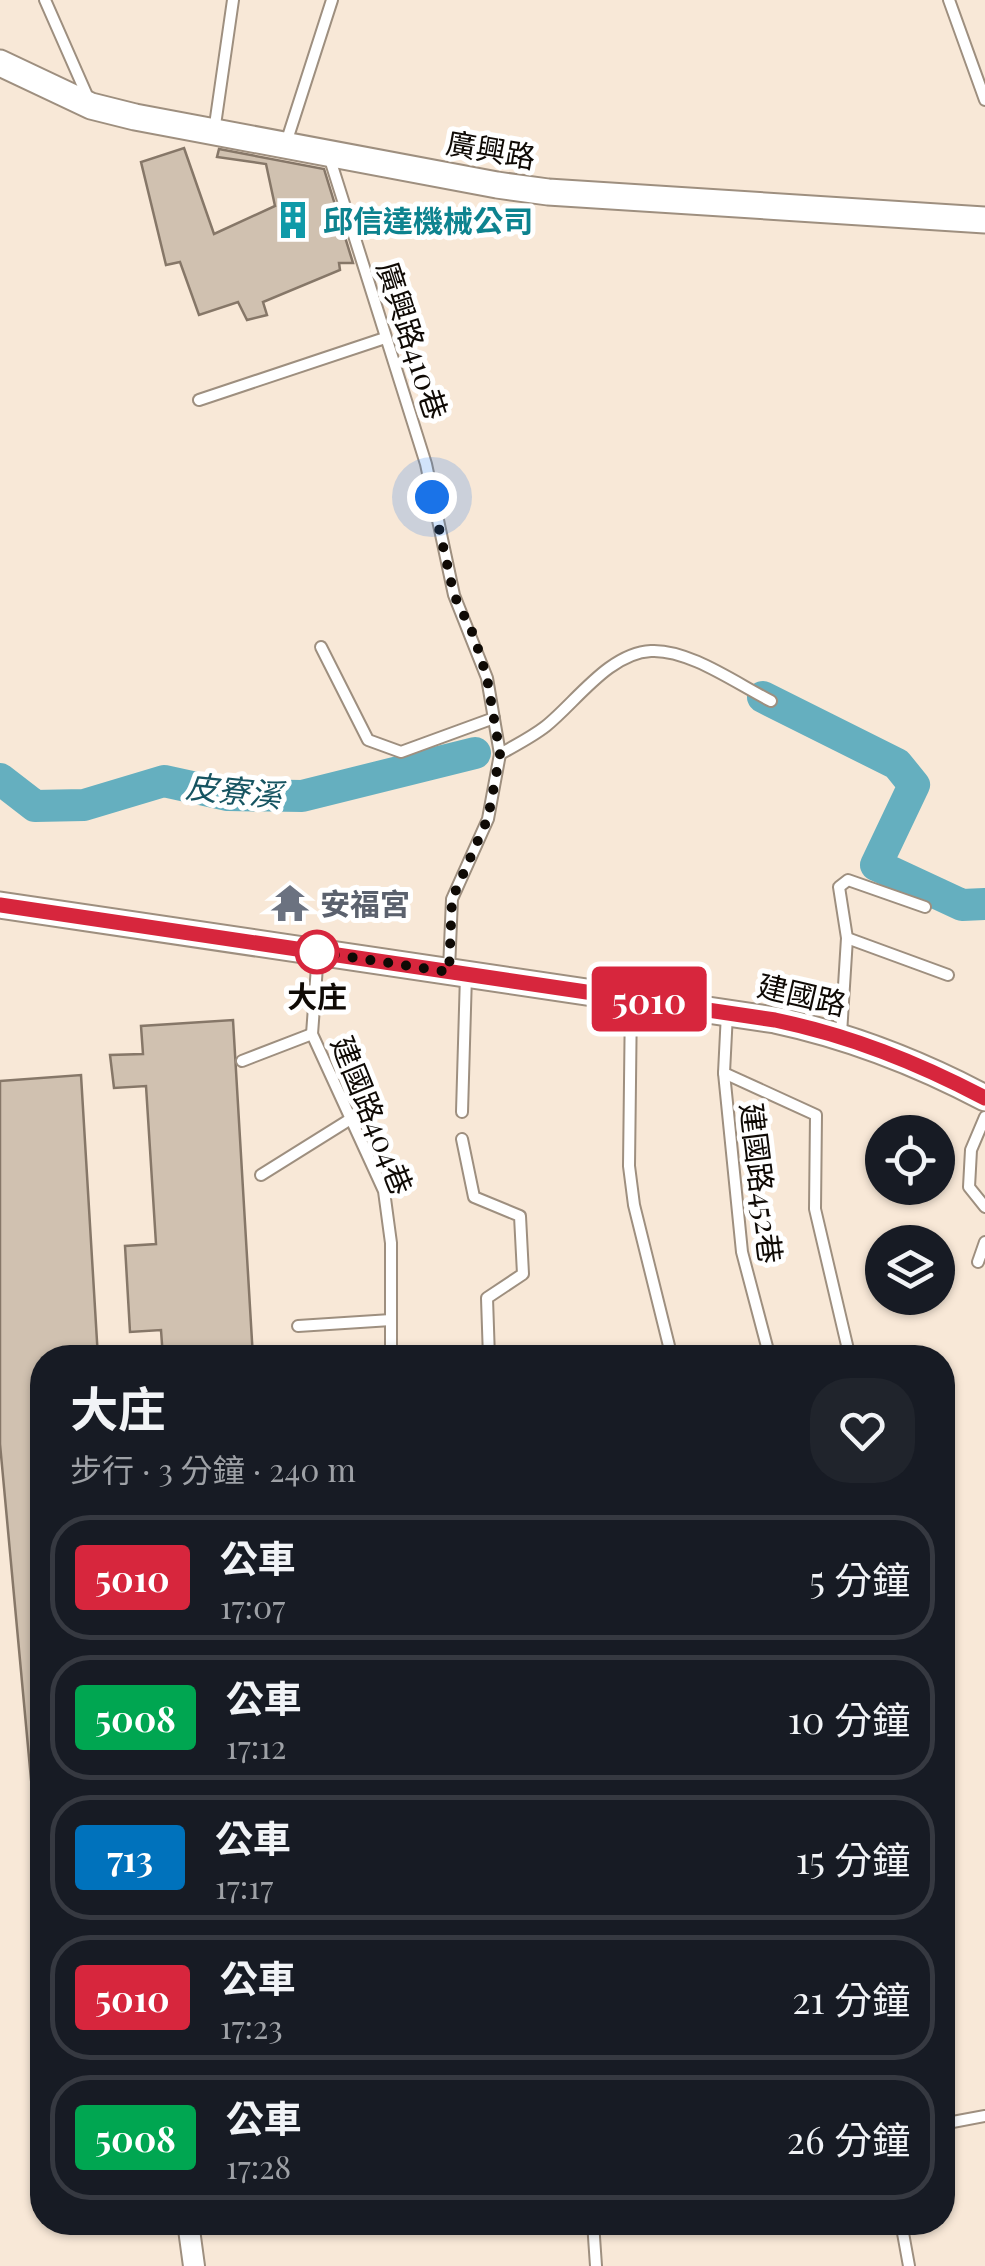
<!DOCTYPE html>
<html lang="zh-TW">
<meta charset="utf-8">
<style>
body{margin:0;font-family:"Playfair Display","Noto Sans TC",serif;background:#20242c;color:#f1f3f6;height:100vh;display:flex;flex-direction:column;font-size:38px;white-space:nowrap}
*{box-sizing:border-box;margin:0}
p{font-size:32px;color:#9ea1a6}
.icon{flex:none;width:55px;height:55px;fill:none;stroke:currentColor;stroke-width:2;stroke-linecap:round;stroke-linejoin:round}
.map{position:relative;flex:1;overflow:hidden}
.details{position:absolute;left:30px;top:1345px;width:925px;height:890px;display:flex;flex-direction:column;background:#171b24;border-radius:40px;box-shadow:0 2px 8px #0004}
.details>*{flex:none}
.badge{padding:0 20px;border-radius:8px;font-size:35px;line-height:65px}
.buttons{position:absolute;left:865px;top:1115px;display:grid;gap:20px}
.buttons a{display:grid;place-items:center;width:90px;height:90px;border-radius:50%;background:#171b24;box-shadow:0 2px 8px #0004;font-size:50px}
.you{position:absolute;width:50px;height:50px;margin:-25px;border:8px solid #fff;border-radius:50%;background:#1a73e8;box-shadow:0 0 0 15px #1a73e833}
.map>.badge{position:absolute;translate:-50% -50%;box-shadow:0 0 0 5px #fff}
.round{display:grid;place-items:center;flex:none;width:105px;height:105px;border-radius:40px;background:#20242c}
.headline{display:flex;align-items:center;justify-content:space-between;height:170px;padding:0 40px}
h1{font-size:48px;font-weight:700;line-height:75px}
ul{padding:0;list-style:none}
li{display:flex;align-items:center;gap:30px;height:125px;margin:0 20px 15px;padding:0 20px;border:5px solid #363941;border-radius:40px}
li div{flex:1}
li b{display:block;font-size:38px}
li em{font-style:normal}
li .badge{min-width:110px;font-weight:700;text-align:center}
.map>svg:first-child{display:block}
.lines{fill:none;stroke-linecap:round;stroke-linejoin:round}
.river{stroke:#65afbf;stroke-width:32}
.building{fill:#d0c1b0;stroke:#867768;stroke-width:2.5}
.service-casing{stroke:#9e8f7f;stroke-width:14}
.minor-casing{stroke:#9e8f7f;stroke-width:24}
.tertiary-casing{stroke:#9e8f7f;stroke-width:29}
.service{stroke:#fff;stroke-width:10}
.minor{stroke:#fff;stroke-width:20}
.tertiary{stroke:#fff;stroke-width:25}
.line-casing{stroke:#fff;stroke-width:22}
.line{stroke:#d7263d;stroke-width:15}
.walk{stroke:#0f0a05;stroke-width:10;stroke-dasharray:0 18}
.stop-dot{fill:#fff;stroke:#d7263d;stroke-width:5}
.labels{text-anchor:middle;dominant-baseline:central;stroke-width:10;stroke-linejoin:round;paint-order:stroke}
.street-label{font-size:30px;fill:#0f0a05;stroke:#fff}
.culture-label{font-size:30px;font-weight:bold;fill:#0d838f;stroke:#fff;text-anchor:start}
.worship-label{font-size:30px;font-weight:bold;fill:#5b616d;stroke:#fff;text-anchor:start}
.stop-label{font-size:30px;font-weight:bold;fill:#0f0a05;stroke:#fff}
.water-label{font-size:32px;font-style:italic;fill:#165461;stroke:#fff}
</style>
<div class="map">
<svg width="985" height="2266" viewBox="0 0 985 2266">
<rect width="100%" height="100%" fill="#f8e8d7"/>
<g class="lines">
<g class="river">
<path d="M763 697 897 764 914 785 876 865 962 905 985 904"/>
<path d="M0 779 35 806 84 805 164 781 228 795 302 796 475 753"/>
</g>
</g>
<g class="building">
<path d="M184 148 214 234 275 206 266 164 217 157 219 149 324 169 353 263H339L340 270 263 302 267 315 247 320 238 302 199 315 180 262 166 265 141 162Z"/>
<path d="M233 1020 253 1358H163L161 1330 130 1332 125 1246 156 1244 146 1086 114 1088 110 1055 143 1054 141 1026Z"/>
<path d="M81 1075 98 1358H42V1790H32L0 1444V1081Z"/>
</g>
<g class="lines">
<g class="service-casing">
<g id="service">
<path d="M45 0 89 100"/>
<path d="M949 0 985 100"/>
<path d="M214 132 233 0"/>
<path d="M286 143 332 0"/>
<path d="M329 156 426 464 454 595 487 678 500 754 488 819 452 899 449 969"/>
<path d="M199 400 385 338"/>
<path d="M321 647 368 740 401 752 494 718"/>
<path d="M500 754C516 745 532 737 546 726 576 702 609 653 651 651 689 649 737 684 771 701"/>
<path d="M847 938 948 975"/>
<path d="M318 953 312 1034 384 1191 391 1243V1358"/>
<path d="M631 998 629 1166 634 1205 672 1358"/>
<path d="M727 1013 724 1073 742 1252 770 1358"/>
<path d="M841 1034 847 938 839 887 848 880 925 907"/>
<path d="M242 1061 312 1034"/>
<path d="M724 1073 816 1115 815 1209 850 1358"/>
<path d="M462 1112 466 975"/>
<path d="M985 1117 971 1150 969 1187 985 1207"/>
<path d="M462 1139 474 1197 520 1216 523 1274 487 1298 489 1358"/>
<path d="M261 1175 349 1120"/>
<path d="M978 1262 985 1242"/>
<path d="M298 1326 391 1320"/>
<path d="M942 2124 985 2116"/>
<path d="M593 2222 596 2266"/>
<path d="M901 2222 909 2266"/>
</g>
</g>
<g class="minor-casing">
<path id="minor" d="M188 2222 194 2266"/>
</g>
<g class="tertiary-casing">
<g id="tertiary">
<path d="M0 63 91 106 135 117 497 185 548 192 985 220"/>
<path d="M0 905 775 1020C850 1036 917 1062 985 1098"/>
</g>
</g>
<use href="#service" class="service"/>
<use href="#minor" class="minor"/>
<use href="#tertiary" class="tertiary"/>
</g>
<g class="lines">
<g class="line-casing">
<path id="line" d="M0 905 775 1020C851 1036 916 1062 985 1098"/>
</g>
<use href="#line" class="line"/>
<path class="walk" d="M317 952 449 972 452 899 488 818 500 754 487 678 474 636 454 595 432 497"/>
</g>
<defs>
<g id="building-bare" transform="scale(3)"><path d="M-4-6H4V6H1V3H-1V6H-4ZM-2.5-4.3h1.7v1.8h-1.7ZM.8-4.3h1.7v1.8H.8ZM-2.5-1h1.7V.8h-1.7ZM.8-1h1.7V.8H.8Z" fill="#0f9aa8" stroke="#fff" stroke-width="2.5" paint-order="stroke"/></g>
<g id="temple-bare" transform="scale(3)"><path d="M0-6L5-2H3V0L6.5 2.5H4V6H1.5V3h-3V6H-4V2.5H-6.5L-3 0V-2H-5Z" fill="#6b7280" stroke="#fff" stroke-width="2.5" paint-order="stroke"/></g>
</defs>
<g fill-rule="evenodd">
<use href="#building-bare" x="293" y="220"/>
<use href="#temple-bare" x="290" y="903"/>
</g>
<circle class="stop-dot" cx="317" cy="952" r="20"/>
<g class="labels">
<g class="street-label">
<text transform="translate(491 149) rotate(10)">廣興路</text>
<text transform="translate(413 340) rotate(72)">廣興路410巷</text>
<text transform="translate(802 994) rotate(13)">建國路</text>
<text transform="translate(373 1115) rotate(68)">建國路404巷</text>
<text transform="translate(762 1183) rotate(83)">建國路452巷</text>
</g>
<g class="culture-label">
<text x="323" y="220">邱信達機械公司</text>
</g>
<g class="worship-label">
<text x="320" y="903">安福宮</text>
</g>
<g class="stop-label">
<text x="317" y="996">大庄</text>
</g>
<g class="water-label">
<text transform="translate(234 789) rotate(6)">皮寮溪</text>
</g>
</g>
</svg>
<div class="buttons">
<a><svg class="icon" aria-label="locate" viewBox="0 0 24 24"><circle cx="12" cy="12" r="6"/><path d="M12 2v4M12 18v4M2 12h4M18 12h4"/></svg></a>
<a><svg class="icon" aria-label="layers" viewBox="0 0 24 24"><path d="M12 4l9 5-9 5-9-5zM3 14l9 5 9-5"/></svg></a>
</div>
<div class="you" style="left:432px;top:497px"></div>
<b class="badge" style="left:649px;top:999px;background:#d7263d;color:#fff">5010</b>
<section class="details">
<div class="headline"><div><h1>大庄</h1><p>步行 · 3 分鐘 · 240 m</p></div><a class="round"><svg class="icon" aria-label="heart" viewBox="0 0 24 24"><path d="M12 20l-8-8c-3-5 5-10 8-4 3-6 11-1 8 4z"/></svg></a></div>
<ul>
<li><span class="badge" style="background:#d7263d;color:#fff">5010</span><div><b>公車</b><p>17:07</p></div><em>5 分鐘</em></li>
<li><span class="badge" style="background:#00a651;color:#fff">5008</span><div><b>公車</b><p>17:12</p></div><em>10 分鐘</em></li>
<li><span class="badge" style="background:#0072bc;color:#fff">713</span><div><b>公車</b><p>17:17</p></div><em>15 分鐘</em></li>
<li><span class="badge" style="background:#d7263d;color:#fff">5010</span><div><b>公車</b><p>17:23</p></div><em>21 分鐘</em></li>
<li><span class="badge" style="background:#00a651;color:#fff">5008</span><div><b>公車</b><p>17:28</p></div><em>26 分鐘</em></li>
</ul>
</section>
</div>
